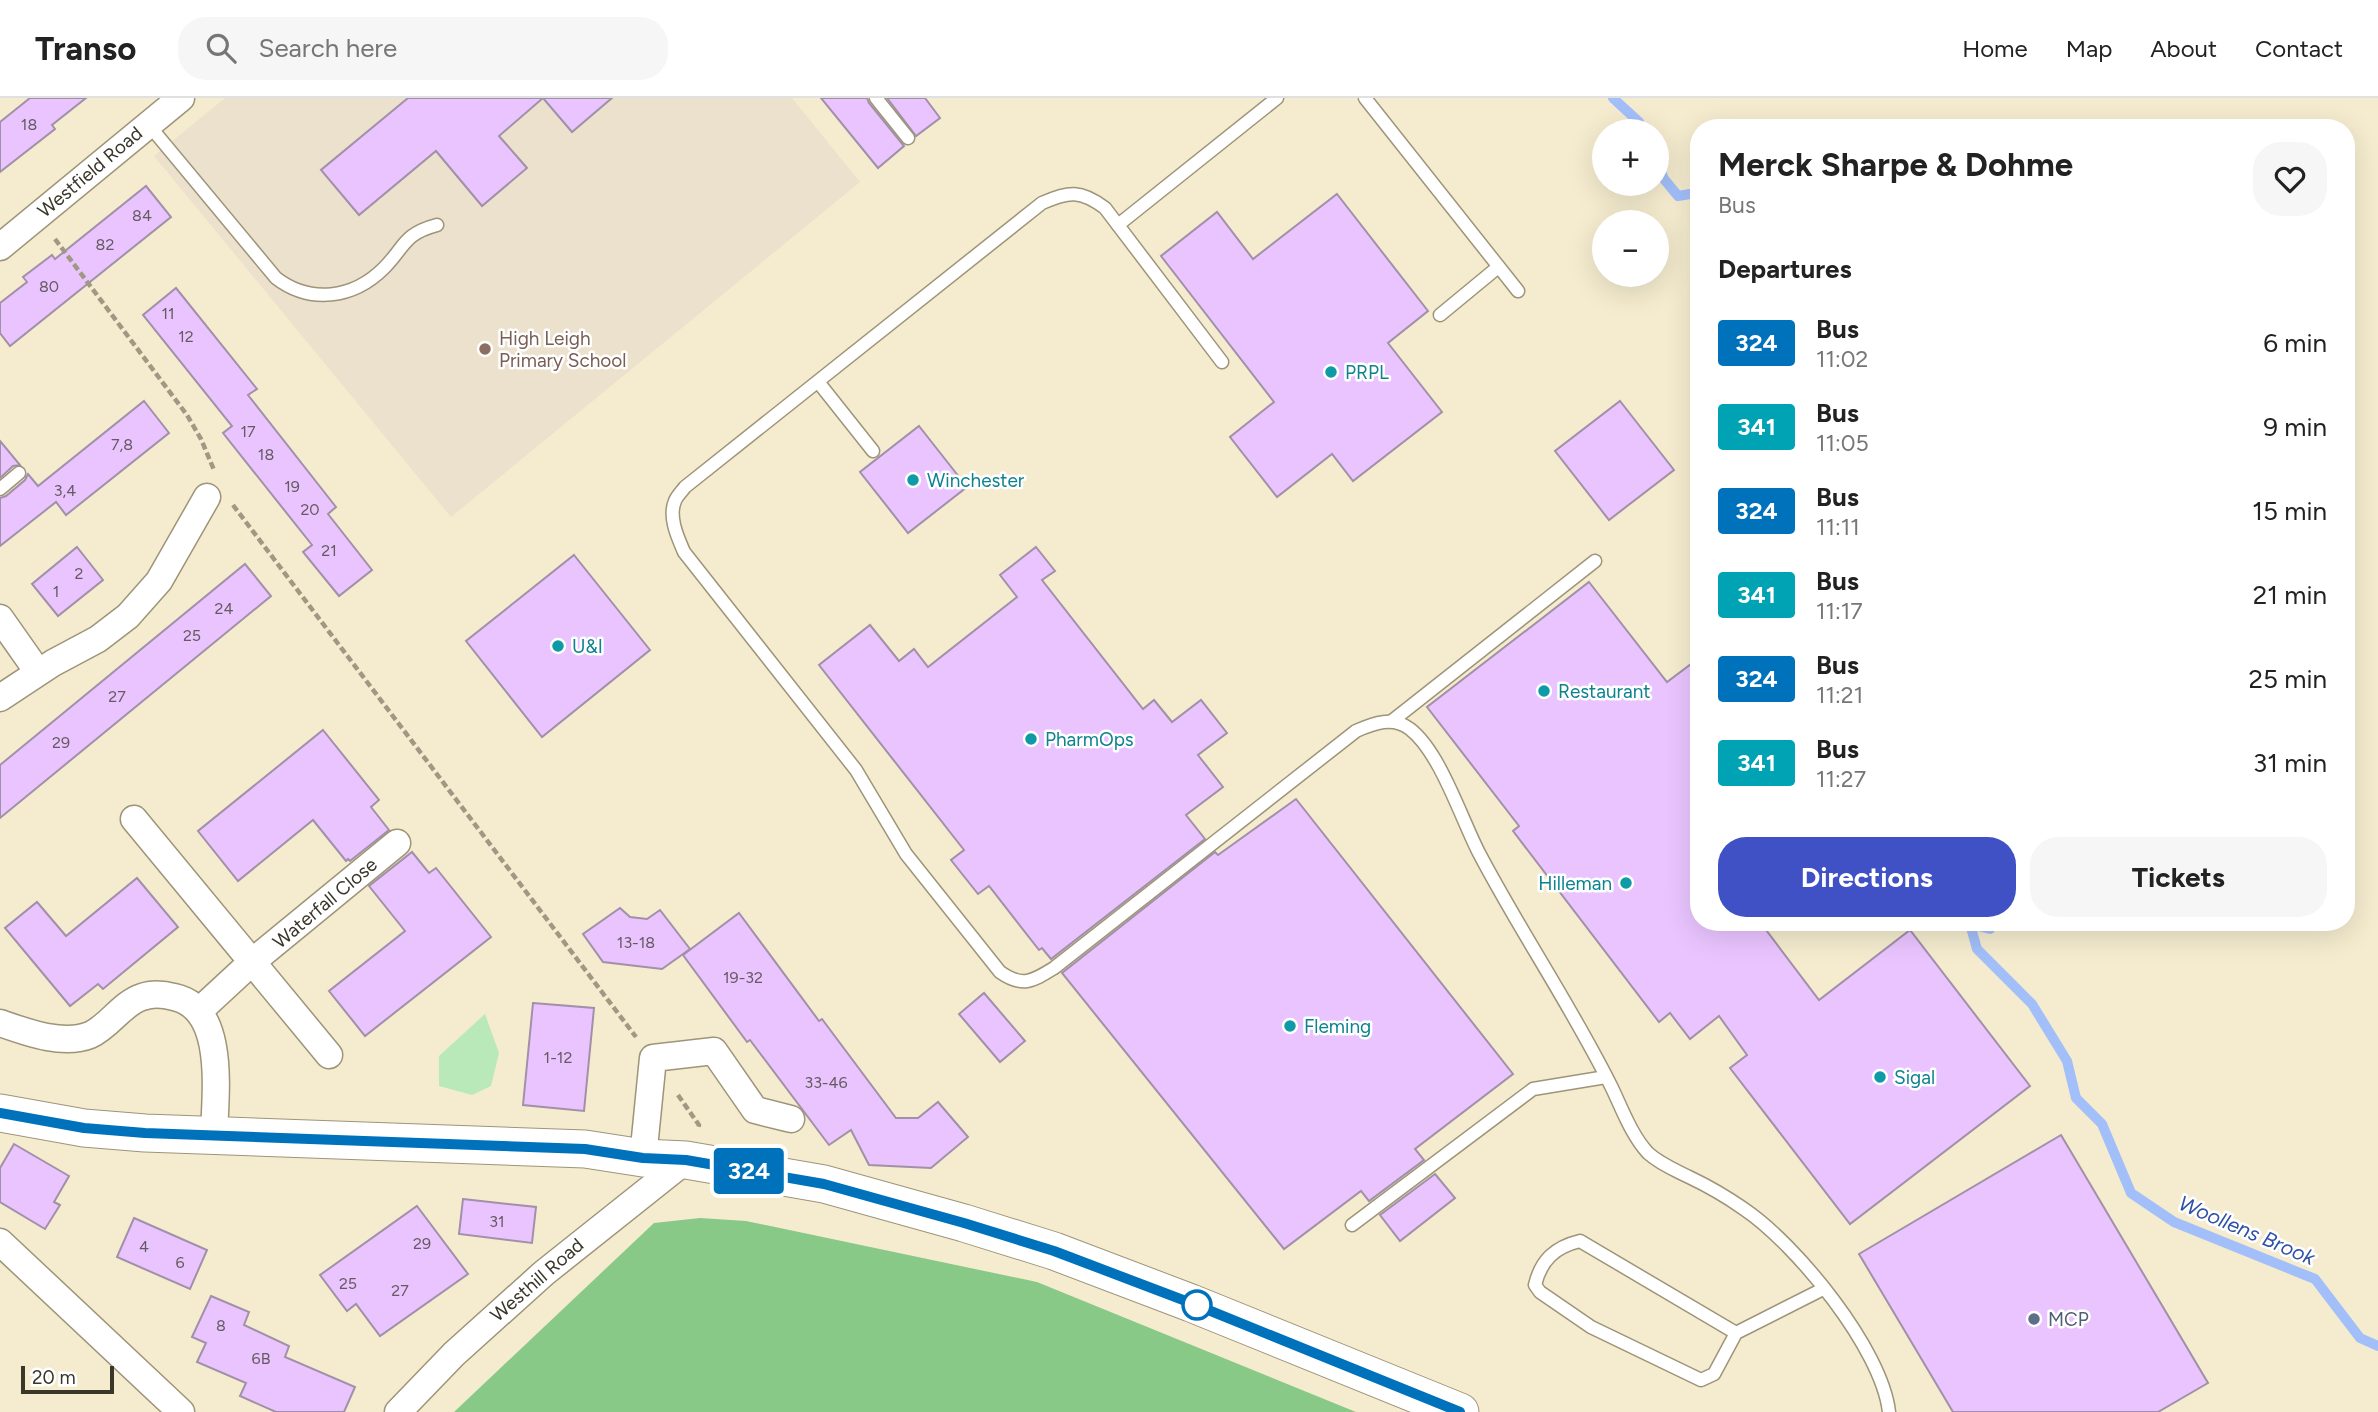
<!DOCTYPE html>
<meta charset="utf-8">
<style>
body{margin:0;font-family:Figtree,sans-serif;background:#f6f6f6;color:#222;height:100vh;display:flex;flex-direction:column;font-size:26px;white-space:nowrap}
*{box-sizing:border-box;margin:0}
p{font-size:23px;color:#767676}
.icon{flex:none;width:38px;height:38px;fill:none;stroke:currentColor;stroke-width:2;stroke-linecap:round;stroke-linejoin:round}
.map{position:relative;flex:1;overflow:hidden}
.side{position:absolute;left:1690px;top:21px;width:665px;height:812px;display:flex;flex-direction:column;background:#fff;border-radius:28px;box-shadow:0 7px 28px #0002}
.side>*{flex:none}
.badge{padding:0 14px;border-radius:5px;font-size:24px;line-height:46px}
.fabs{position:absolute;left:1592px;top:21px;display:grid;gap:14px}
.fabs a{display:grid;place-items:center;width:77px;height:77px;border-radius:50%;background:#fff;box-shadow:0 7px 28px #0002;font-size:35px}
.scale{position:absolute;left:21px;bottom:18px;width:93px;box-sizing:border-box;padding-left:7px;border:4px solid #39362a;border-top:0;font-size:19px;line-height:24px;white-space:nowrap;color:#39362a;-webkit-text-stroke:5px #fff;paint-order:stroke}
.map>.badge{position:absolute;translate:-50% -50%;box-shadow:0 0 0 4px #fff}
h2{padding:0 28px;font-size:26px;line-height:63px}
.round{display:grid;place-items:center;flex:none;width:74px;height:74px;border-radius:28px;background:#f6f6f6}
.headline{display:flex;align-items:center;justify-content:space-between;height:119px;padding:0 28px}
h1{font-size:33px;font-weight:700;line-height:52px}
.primary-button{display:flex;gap:14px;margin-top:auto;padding:14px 28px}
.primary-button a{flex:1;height:80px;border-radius:28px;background:#4051c5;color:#fff;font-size:28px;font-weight:700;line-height:80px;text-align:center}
.primary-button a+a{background:#f6f6f6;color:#222}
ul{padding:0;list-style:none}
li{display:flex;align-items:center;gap:21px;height:84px;padding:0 28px}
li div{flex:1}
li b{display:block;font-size:26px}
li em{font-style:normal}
li .badge{min-width:77px;font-weight:700;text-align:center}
header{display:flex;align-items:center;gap:42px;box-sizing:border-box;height:98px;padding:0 35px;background:#fff;border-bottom:2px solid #e0e0e0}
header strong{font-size:33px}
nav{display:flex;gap:38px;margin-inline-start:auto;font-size:24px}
.search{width:490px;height:63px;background:#f6f6f6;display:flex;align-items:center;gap:18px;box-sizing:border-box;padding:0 24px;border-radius:28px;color:#767676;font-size:26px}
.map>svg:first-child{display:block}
.education{fill:#ebe1cc}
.green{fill:#b9e9b8}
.forest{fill:#89c988}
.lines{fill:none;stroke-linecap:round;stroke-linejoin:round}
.stream{stroke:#a3bffa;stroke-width:10}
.building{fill:#eac4ff;stroke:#a090a8;stroke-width:2}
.service-casing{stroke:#9d9479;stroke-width:15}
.minor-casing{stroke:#9d9479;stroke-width:29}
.secondary-casing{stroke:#9d9479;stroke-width:39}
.path{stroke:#9f9984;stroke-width:4.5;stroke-dasharray:7 3.5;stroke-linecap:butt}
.service{stroke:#fff;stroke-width:12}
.minor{stroke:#fff;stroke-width:26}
.secondary{stroke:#fff;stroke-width:37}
.line-casing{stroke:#fff;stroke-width:16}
.line{stroke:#0072bc;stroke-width:10}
.education-dot{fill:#8d6e63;stroke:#fff;stroke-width:2.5}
.culture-dot{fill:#0f9aa8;stroke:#fff;stroke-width:2.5}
.stop-dot{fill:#fff;stroke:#0072bc;stroke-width:3.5}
.service-dot{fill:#5c6f8a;stroke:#fff;stroke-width:2.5}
.labels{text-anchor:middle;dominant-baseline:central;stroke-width:5;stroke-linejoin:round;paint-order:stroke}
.number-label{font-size:16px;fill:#655a5f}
.street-label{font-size:19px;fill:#39362a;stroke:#fff}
.education-label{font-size:19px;fill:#785e54;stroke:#fff;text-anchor:start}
.culture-label{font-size:19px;fill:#0d838f;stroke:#fff;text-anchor:start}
.service-label{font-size:19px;fill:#4e5e75;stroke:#fff;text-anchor:start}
.water-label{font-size:21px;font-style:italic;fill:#2f51a6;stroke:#fff}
</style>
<header>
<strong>Transo</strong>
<div class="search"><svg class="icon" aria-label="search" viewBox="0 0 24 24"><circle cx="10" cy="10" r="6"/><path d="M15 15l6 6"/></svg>Search here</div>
<nav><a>Home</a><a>Map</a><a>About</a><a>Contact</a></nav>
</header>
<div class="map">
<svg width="2378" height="1314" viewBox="0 0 2378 1314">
<rect width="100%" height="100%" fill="#f5eccf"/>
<path class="education" d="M225 0H792L860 84 451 419 154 58Z"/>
<path class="green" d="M485 916 499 955 491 988 472 997 439 988V958Z"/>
<path class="forest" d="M700 1120 746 1123 1037 1184 1356 1314H454L654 1125Z"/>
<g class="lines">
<g class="stream">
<path d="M1613 0 1639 24 1643 33"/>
<path d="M1657 65 1664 81 1678 98 1696 95 1699 92"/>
<path d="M1988 824 1990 831 1970 826 1977 851 2032 906 2067 963 2076 1000 2102 1026 2131 1095 2174 1124 2315 1181 2360 1240 2378 1248"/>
</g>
</g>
<g class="building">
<path d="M30 0H86L52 27 55 31 0 74V24Z"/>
<path d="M408 0H612L572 34 543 0 499 38 527 70 482 108 436 53 359 117 321 72Z"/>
<path d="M821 0H867L869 5 904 48 878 70Z"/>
<path d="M887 0H925L940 20 916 38Z"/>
<path d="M146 88 171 119 10 248 0 235V205L27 184 23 179 52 157 55 161Z"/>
<path d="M1337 96 1428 213 1388 245 1442 314 1353 383 1332 356 1277 399 1230 339 1274 304 1161 158 1217 114 1253 161Z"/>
<path d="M176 190 257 291 248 297 336 409 328 416 372 472 339 498 303 454 312 447 223 335 232 328 143 217Z"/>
<path d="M144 303 169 335 66 417 56 404 0 448V400L6 398 25 382 28 376 38 388Z"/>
<path d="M1620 303 1674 372 1609 422 1555 353Z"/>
<path d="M919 328 967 389 908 435 860 374Z"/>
<path d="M0 343 20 367 13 368 0 380Z"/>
<path d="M77 449 103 482 58 518 32 486Z"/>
<path d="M1036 449 1055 473 1042 482 1143 611 1154 602 1172 624 1201 602 1227 635 1198 657 1223 689 1186 717 1205 741 1051 861 1042 850 1039 852 989 788 978 796 951 762 964 752 819 567 870 527 899 563 914 551 928 569 1017 499 1000 477Z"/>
<path d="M574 457 650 552 542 639 466 543Z"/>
<path d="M245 466 271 498 0 720V667Z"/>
<path d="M1589 484 1667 584 1699 560V824H1760L1819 902 1910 832 2030 988 1850 1126 1730 970 1747 957 1719 918 1690 941 1670 915 1659 924 1513 733 1519 728 1427 609Z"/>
<path d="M323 632 379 702 371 709 389 732 350 763 348 761 346 763 313 722 238 783 198 733Z"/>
<path d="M1296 701 1513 976 1415 1051 1424 1062 1369 1103 1361 1093 1284 1151 1062 875 1215 754 1218 757Z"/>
<path d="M412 754 429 775 436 770 491 839 365 938 329 893 405 833 369 788Z"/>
<path d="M137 780 178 829 103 891 98 886 70 908 5 830 37 804 66 838Z"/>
<path d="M620 810 630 819 647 821 660 812 690 851 662 871 603 864 583 836Z"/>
<path d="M739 815 819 923 822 921 896 1020H918L938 1004 968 1039 931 1070 869 1067 851 1032 829 1047 750 942 747 944 683 857Z"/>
<path d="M984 895 1025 943 1000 964 959 916Z"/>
<path d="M533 905 594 910 584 1013 523 1007Z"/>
<path d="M2061 1037 2208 1285 2158 1314H1953L1859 1156Z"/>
<path d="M14 1046 69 1078 54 1104 60 1107 45 1131 0 1104V1070Z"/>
<path d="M1435 1076 1455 1100 1400 1143 1380 1117Z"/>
<path d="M463 1101 536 1109 532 1145 459 1136Z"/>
<path d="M417 1108 468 1176 380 1238 356 1206 347 1213 320 1177Z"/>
<path d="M134 1120 207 1152 190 1191 117 1159Z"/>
<path d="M211 1198 249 1214 244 1227 289 1248 285 1259 355 1289 344 1314H276L240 1298 246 1285 197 1264 206 1245 192 1239Z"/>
</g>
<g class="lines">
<g class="service-casing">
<g id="service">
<path d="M876 0 908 40"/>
<path d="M1365 0 1518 193"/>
<path d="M148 26 276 180C310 206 353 201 384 170 405 149 403 136 437 127"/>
<path d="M1118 127 1277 0"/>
<path d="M1440 217 1497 170"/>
<path d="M1222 264 1105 110C1081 92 1069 93 1042 105L685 389C682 393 676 399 675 403 668 419 678 440 684 454L856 672 906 756 1000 874C1023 890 1033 883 1054 870L1356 633C1374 625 1393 618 1410 631 1440 654 1461 720 1479 755 1521 835 1572 909 1612 990 1622 1011 1632 1038 1648 1055 1660 1066 1675 1072 1689 1079 1708 1088 1727 1099 1744 1111 1796 1146 1882 1251 1889 1314"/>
<path d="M819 285 873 353"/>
<path d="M0 391 19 375"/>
<path d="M1392 623 1595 463"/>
<path d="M1352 1127 1533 991 1606 979"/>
<path d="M1736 1235 1580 1143C1555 1149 1541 1162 1535 1187L1540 1194 1591 1229 1701 1282 1714 1276 1736 1235 1823 1191"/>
</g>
</g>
<g class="minor-casing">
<g id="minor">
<path d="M0 149 181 0"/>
<path d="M0 520 38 574"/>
<path d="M0 600 53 565 98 541 128 518 159 483 207 399"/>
<path d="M134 721 329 957"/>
<path d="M199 913 252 864 397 745"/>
<path d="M0 925C26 934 63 948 90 937 110 928 121 906 142 899 153 895 163 896 174 899 227 910 215 997 214 1037"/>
<path d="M643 1060 653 960 714 953 755 1012 791 1021"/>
<path d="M0 1144 181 1314"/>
<path d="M398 1314 454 1256 544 1175 686 1062"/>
</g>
</g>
<g class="secondary-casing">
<path id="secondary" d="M0 1015 84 1030 145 1035 585 1051 643 1060 686 1062 824 1086 964 1125 1054 1153 1191 1205 1460 1314"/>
</g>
<g class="path">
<path d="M55 141 187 317 201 341 214 372"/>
<path d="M233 407 636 939"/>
<path d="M678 997 699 1027 698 1031"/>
</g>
<use href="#service" class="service"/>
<use href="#minor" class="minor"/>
<use href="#secondary" class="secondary"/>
</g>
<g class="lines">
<g class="line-casing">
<path id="line" d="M0 1015 84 1030 145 1035 585 1051 643 1060 686 1062 824 1086 964 1125 1054 1153 1191 1205 1460 1314"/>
</g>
<use href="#line" class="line"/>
</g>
<circle class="education-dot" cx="485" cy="251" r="7"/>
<g class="culture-dot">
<circle cx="1331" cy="274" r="7"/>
<circle cx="913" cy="382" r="7"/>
<circle cx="558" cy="548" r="7"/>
<circle cx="1544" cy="593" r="7"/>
<circle cx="1031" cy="641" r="7"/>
<circle cx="1626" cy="785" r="7"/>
<circle cx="1290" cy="928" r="7"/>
<circle cx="1880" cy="979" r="7"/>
</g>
<circle class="stop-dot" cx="1197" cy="1207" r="14"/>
<circle class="service-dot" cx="2034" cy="1221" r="7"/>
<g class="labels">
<g class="number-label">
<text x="29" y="26">18</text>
<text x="142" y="117">84</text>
<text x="105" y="146">82</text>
<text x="49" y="188">80</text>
<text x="168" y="215">11</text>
<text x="186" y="238">12</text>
<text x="248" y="333">17</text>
<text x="122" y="346">7,8</text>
<text x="266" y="356">18</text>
<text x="292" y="388">19</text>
<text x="65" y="392">3,4</text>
<text x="310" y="411">20</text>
<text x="329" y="452">21</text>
<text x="79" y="475">2</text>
<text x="56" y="493">1</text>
<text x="224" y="510">24</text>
<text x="192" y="537">25</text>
<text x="117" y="598">27</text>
<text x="61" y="644">29</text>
<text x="636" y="844">13-18</text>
<text x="743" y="879">19-32</text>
<text x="558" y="959">1-12</text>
<text x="826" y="984">33-46</text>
<text x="497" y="1123">31</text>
<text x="422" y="1145">29</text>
<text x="144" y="1148">4</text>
<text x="180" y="1164">6</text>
<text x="348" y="1185">25</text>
<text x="400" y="1192">27</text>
<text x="221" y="1227">8</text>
<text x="261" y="1260">6B</text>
</g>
<g class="street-label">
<text transform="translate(90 74) rotate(-40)">Westfield Road</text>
<text transform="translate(325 805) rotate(-40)">Waterfall Close</text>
<text transform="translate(537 1182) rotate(-41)">Westhill Road</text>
</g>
<g class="education-label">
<text x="499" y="240">High Leigh<tspan x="499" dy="22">Primary School</tspan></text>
</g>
<g class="culture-label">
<text x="1345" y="274">PRPL</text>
<text x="927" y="382">Winchester</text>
<text x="572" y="548">U&amp;I</text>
<text x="1558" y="593">Restaurant</text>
<text x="1045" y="641">PharmOps</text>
<text x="1612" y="785" text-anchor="end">Hilleman</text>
<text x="1304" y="928">Fleming</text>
<text x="1894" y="979">Sigal</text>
</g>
<g class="service-label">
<text x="2048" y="1221">MCP</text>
</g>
<g class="water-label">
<text transform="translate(2247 1132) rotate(23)">Woollens Brook</text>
</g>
</g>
</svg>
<div class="fabs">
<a>+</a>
<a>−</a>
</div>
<div class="scale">20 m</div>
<b class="badge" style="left:749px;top:1073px;background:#0072bc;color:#fff">324</b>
<section class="side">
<div class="headline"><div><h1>Merck Sharpe &amp; Dohme</h1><p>Bus</p></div><a class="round"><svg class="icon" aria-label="heart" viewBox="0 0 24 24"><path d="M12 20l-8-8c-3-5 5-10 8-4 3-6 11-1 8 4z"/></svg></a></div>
<h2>Departures</h2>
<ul>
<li><span class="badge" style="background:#0072bc;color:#fff">324</span><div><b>Bus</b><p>11:02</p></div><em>6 min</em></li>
<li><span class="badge" style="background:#00a3b4;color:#fff">341</span><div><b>Bus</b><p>11:05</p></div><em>9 min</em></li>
<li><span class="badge" style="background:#0072bc;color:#fff">324</span><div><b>Bus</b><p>11:11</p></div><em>15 min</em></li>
<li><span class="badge" style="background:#00a3b4;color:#fff">341</span><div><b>Bus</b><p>11:17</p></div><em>21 min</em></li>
<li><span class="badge" style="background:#0072bc;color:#fff">324</span><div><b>Bus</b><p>11:21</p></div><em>25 min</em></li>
<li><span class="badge" style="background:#00a3b4;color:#fff">341</span><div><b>Bus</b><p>11:27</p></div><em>31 min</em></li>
</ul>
<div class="primary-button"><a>Directions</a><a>Tickets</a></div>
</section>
</div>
